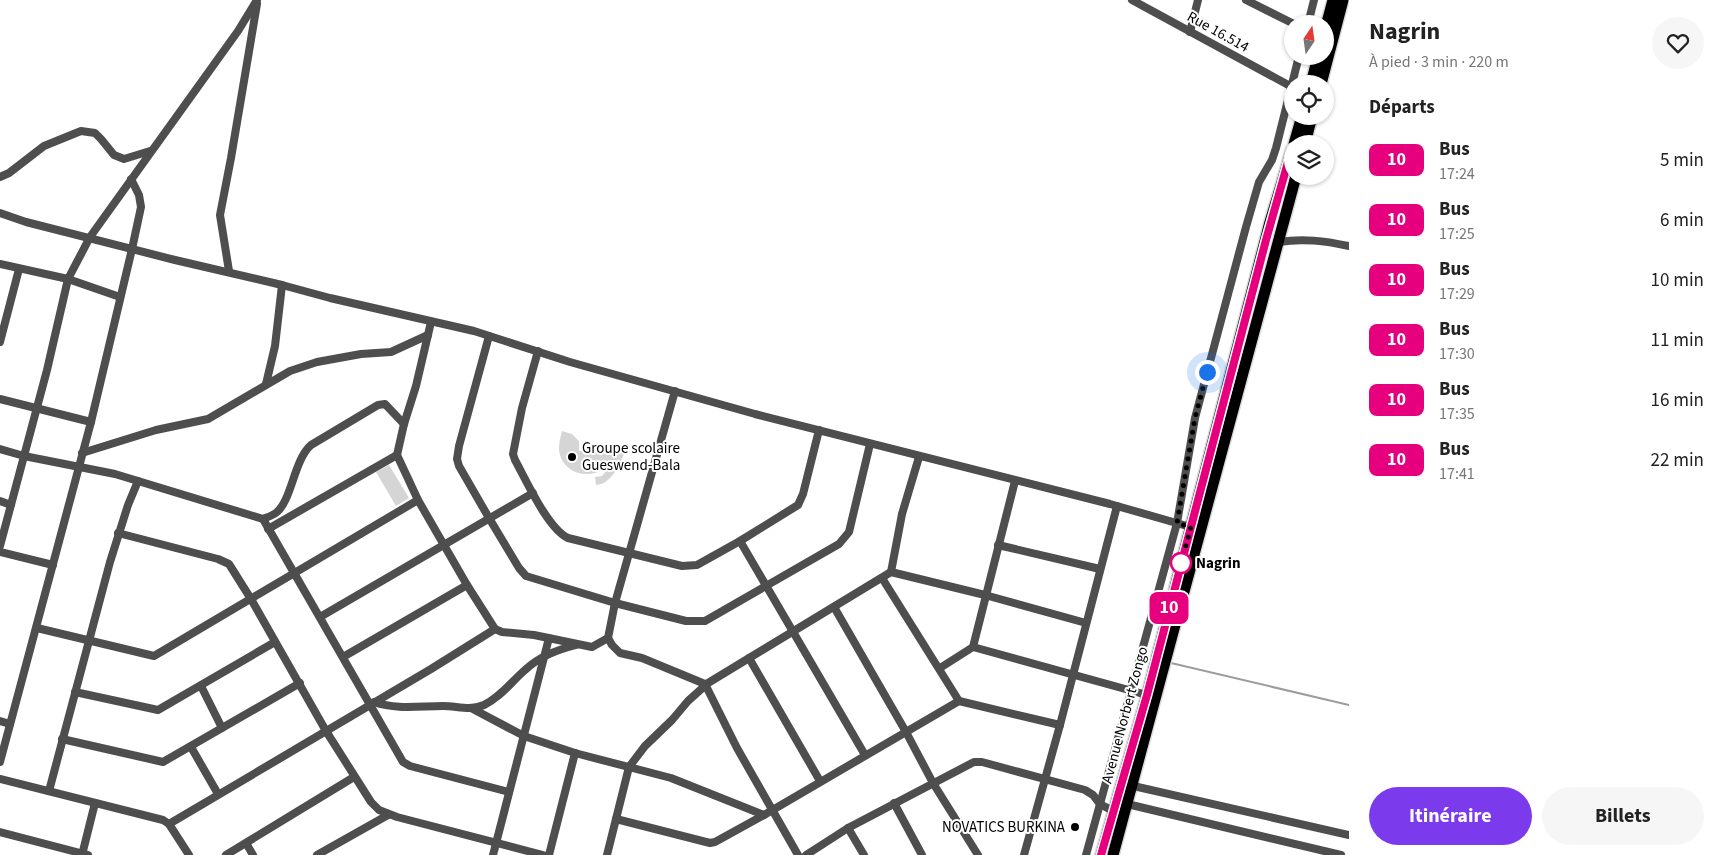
<!DOCTYPE html>
<html lang="fr">
<meta charset="utf-8">
<style>
body{margin:0;font-family:"Source Sans 3",sans-serif;background:#f6f6f6;color:#222;height:100vh;display:flex;flex-direction:column;font-size:19px;white-space:nowrap}
*{box-sizing:border-box;margin:0}
p{font-size:16px;color:#767676}
.icon{flex:none;width:28px;height:28px;fill:none;stroke:currentColor;stroke-width:2;stroke-linecap:round;stroke-linejoin:round}
.map{position:relative;flex:1;overflow:hidden}
.details{display:flex;flex-direction:column;background:#fff;width:375px}
.details>*{flex:none}
.badge{padding:0 10px;border-radius:8px;font-size:18px;line-height:32px}
.needle{width:32px;rotate:13deg}
.controls{position:absolute;left:1284px;top:15px;display:grid;gap:10px}
.controls a{display:grid;place-items:center;width:50px;height:50px;border-radius:50%;background:#fff;box-shadow:0 1px 4px #0004;font-size:25px}
.you{position:absolute;width:25px;height:25px;margin:-12px;border:4px solid #fff;border-radius:50%;background:#1a73e8;box-shadow:0 0 0 8px #1a73e833}
.map>.badge{position:absolute;translate:-50% -50%;box-shadow:0 0 0 2px #fff}
h2{padding:0 20px;font-size:19px;line-height:45px}
.round{display:grid;place-items:center;flex:none;width:52px;height:52px;border-radius:26px;background:#f6f6f6}
.overview{display:flex;align-items:center;justify-content:space-between;height:85px;padding:0 20px}
h1{font-size:24px;font-weight:700;line-height:38px}
.cta{display:flex;gap:10px;margin-top:auto;padding:10px 20px}
.cta a{flex:1;height:58px;border-radius:30px;background:#7c3aed;color:#fff;font-size:20px;font-weight:700;line-height:58px;text-align:center}
.cta a+a{background:#f6f6f6;color:#222}
ul{padding:0;list-style:none}
li{display:flex;align-items:center;gap:15px;height:60px;padding:0 20px}
li div{flex:1}
li b{display:block;font-size:19px}
li em{font-style:normal}
li .badge{min-width:55px;font-weight:700;text-align:center}
main{display:flex;flex:1;min-height:0}
.map>svg:first-child{display:block}
.green{fill:#d5d5d5}
.lines{fill:none;stroke-linecap:round;stroke-linejoin:round}
.stream{stroke:#9c9c9c;stroke-width:2}
.primary-casing{stroke:#dbdbdb;stroke-width:14}
.street{stroke:#4e4e4e;stroke-width:8}
.primary{stroke:#000;stroke-width:11}
.line-casing{stroke:#fff;stroke-width:11}
.line{stroke:#e6007e;stroke-width:8}
.walk{stroke:#000;stroke-width:5;stroke-dasharray:0 9}
.poi-dot{fill:#000;stroke:#fff;stroke-width:2}
.stop-dot{fill:#fff;stroke:#e6007e;stroke-width:2.5}
.labels{text-anchor:middle;dominant-baseline:central;stroke-width:4;stroke-linejoin:round;paint-order:stroke}
.street-label{font-size:15px;fill:#000;stroke:#fff}
.poi-label{font-size:15px;fill:#000;stroke:#fff;text-anchor:start}
.stop-label{font-size:15px;font-weight:bold;fill:#000;stroke:#fff;text-anchor:start}
</style>
<main>
<div class="map">
<svg width="1349" height="855" viewBox="0 0 1349 855">
<rect width="100%" height="100%" fill="#fff"/>
<g class="green">
<path d="M562 431 572 434 579 441V451H582L583 444 606 452 609 444 627 448C620 462 613 484 596 485L595 477 602 476 607 470V467C593 478 570 477 561 458 557 449 560 439 562 431Z"/>
<path d="M389 465 409 498 396 506 376 472Z"/>
</g>
<g class="lines">
<path class="stream" d="M1171 663 1349 705"/>
<g class="primary-casing">
<g id="primary">
<path d="M1325 30 1333 0"/>
<path d="M1311 84 1318 56"/>
<path d="M1321 84 1343 0"/>
<path d="M1294 144 1302 116"/>
<path d="M1305 144 1312 116"/>
<path d="M1101 855 1147 695 1270 222 1292 149"/>
<path d="M1113 855 1296 176"/>
</g>
</g>
<g class="street">
<path d="M1132 0 1292 87"/>
<path d="M1246 0 1294 24"/>
<path d="M1308 24 1314 0"/>
<path d="M1190 32 1198 0"/>
<path d="M0 177 9 173 44 146 81 131 95 133 101 139 114 155 124 159 150 151"/>
<path d="M0 213 26 222 175 260 282 285 330 298 474 331 570 362 755 414 1110 504 1194 528"/>
<path d="M1279 242C1303 238 1325 241 1349 246"/>
<path d="M0 264 68 279 120 297"/>
<path d="M229 271 220 215 231 158 257 4"/>
<path d="M431 322 416 386 404 424 397 455 418 500 467 585 495 629 502 632 534 635 592 647 608 638"/>
<path d="M489 336 459 446 457 459 459 466 489 518 519 568 526 576 615 603 686 621H705L839 544 849 532 870 444"/>
<path d="M0 342 19 269"/>
<path d="M538 351 522 408 513 454 515 460C526 480 548 529 568 538L682 566 697 565 740 541 798 505 803 494 819 430"/>
<path d="M266 384 275 346 282 285"/>
<path d="M675 391 615 603 608 638 612 645 620 653 642 658 705 684 737 748 798 855"/>
<path d="M0 399 91 422"/>
<path d="M0 449 24 456 115 474 263 519C268 517 274 515 277 512 292 499 294 460 311 445L378 405 385 404 404 424"/>
<path d="M82 453 156 430 208 419 290 371 317 362 361 354 391 352 428 335"/>
<path d="M0 501 11 505"/>
<path d="M263 519 403 762 410 766 509 792"/>
<path d="M268 529 397 455"/>
<path d="M118 533 218 559 229 564 251 599 326 731 371 802 379 810 397 817 543 855"/>
<path d="M740 541 865 755"/>
<path d="M998 545 1100 569"/>
<path d="M0 546 47 370 68 279 90 237 238 31 257 0"/>
<path d="M0 552 53 565"/>
<path d="M891 572 902 514 919 457"/>
<path d="M882 578 959 701"/>
<path d="M834 607 906 732 933 783 978 855"/>
<path d="M320 617 533 493"/>
<path d="M37 628 154 656 418 500"/>
<path d="M973 647 1147 695"/>
<path d="M343 657 467 585"/>
<path d="M749 658 820 781"/>
<path d="M940 668 973 647 1015 481"/>
<path d="M201 686 222 728"/>
<path d="M75 692 158 710 275 642"/>
<path d="M374 702C397 710 419 706 443 706 457 706 471 711 484 705 501 697 512 681 525 670 540 656 557 650 576 645"/>
<path d="M471 708 524 736 575 753 671 778 764 815 959 701 1060 725"/>
<path d="M0 721 10 724"/>
<path d="M62 739 163 762 300 683"/>
<path d="M191 747 218 794"/>
<path d="M0 762 91 422 132 249 141 207 139 195 131 179"/>
<path d="M0 779 163 820 169 824 189 855"/>
<path d="M1129 785 1349 835"/>
<path d="M49 791 110 562 128 505 138 481"/>
<path d="M894 803 922 855"/>
<path d="M1123 803 1341 855"/>
<path d="M616 819 710 843 715 842 764 815"/>
<path d="M169 824 431 669 495 629"/>
<path d="M848 828 864 855"/>
<path d="M0 832 88 855"/>
<path d="M246 843 253 855"/>
<path d="M82 855 95 803"/>
<path d="M226 855 354 777"/>
<path d="M317 855 388 815"/>
<path d="M493 855 549 638"/>
<path d="M549 855 575 753"/>
<path d="M607 855 629 767 645 746 672 720 688 701 708 683 891 572 985 595 1086 623"/>
<path d="M806 855 848 828 974 762H982L1085 790 1093 795 1100 804 1113 811"/>
<path d="M1024 855 1060 725 1117 506"/>
<path d="M1086 855 1177 523 1195 418 1246 227 1259 182 1272 160 1276 148 1299 56"/>
</g>
<use href="#primary" class="primary"/>
</g>
<g class="lines">
<g class="line-casing">
<path id="line" d="M1101 855 1147 695 1266 240 1292 148"/>
</g>
<use href="#line" class="line"/>
<path class="walk" d="M1181 563 1191 527 1177 523 1195 418 1207 372"/>
</g>
<g class="poi-dot">
<circle cx="572" cy="457" r="5"/>
<circle cx="1075" cy="827" r="5"/>
</g>
<circle class="stop-dot" cx="1181" cy="563" r="10"/>
<g class="labels">
<g class="street-label">
<text transform="translate(1218 32) rotate(29)">Rue 16.514</text>
<text transform="translate(1125 715) rotate(-75)">Avenue Norbert Zongo</text>
</g>
<g class="poi-label">
<text x="582" y="448">Groupe scolaire<tspan x="582" dy="17">Gueswend-Bala</tspan></text>
<text x="1065" y="827" text-anchor="end">NOVATICS BURKINA</text>
</g>
<g class="stop-label">
<text x="1196" y="563">Nagrin</text>
</g>
</g>
</svg>
<div class="controls">
<a><svg class="needle" viewBox="-14 -14 28 28"><path d="M0-13l5 13h-10z" fill="#e53935"/><path d="M0 13l5-13h-10z" fill="#767676"/></svg></a>
<a><svg class="icon" aria-label="locate" viewBox="0 0 24 24"><circle cx="12" cy="12" r="6"/><path d="M12 2v4M12 18v4M2 12h4M18 12h4"/></svg></a>
<a><svg class="icon" aria-label="layers" viewBox="0 0 24 24"><path d="M12 4l9 5-9 5-9-5zM3 14l9 5 9-5"/></svg></a>
</div>
<div class="you" style="left:1207px;top:372px"></div>
<b class="badge" style="left:1169px;top:608px;background:#e6007e;color:#fff">10</b>
</div>
<section class="details">
<div class="overview"><div><h1>Nagrin</h1><p>À pied · 3 min · 220 m</p></div><a class="round"><svg class="icon" aria-label="heart" viewBox="0 0 24 24"><path d="M12 20l-8-8c-3-5 5-10 8-4 3-6 11-1 8 4z"/></svg></a></div>
<h2>Départs</h2>
<ul>
<li><span class="badge" style="background:#e6007e;color:#fff">10</span><div><b>Bus</b><p>17:24</p></div><em>5 min</em></li>
<li><span class="badge" style="background:#e6007e;color:#fff">10</span><div><b>Bus</b><p>17:25</p></div><em>6 min</em></li>
<li><span class="badge" style="background:#e6007e;color:#fff">10</span><div><b>Bus</b><p>17:29</p></div><em>10 min</em></li>
<li><span class="badge" style="background:#e6007e;color:#fff">10</span><div><b>Bus</b><p>17:30</p></div><em>11 min</em></li>
<li><span class="badge" style="background:#e6007e;color:#fff">10</span><div><b>Bus</b><p>17:35</p></div><em>16 min</em></li>
<li><span class="badge" style="background:#e6007e;color:#fff">10</span><div><b>Bus</b><p>17:41</p></div><em>22 min</em></li>
</ul>
<div class="cta"><a>Itinéraire</a><a>Billets</a></div>
</section>
</main>
